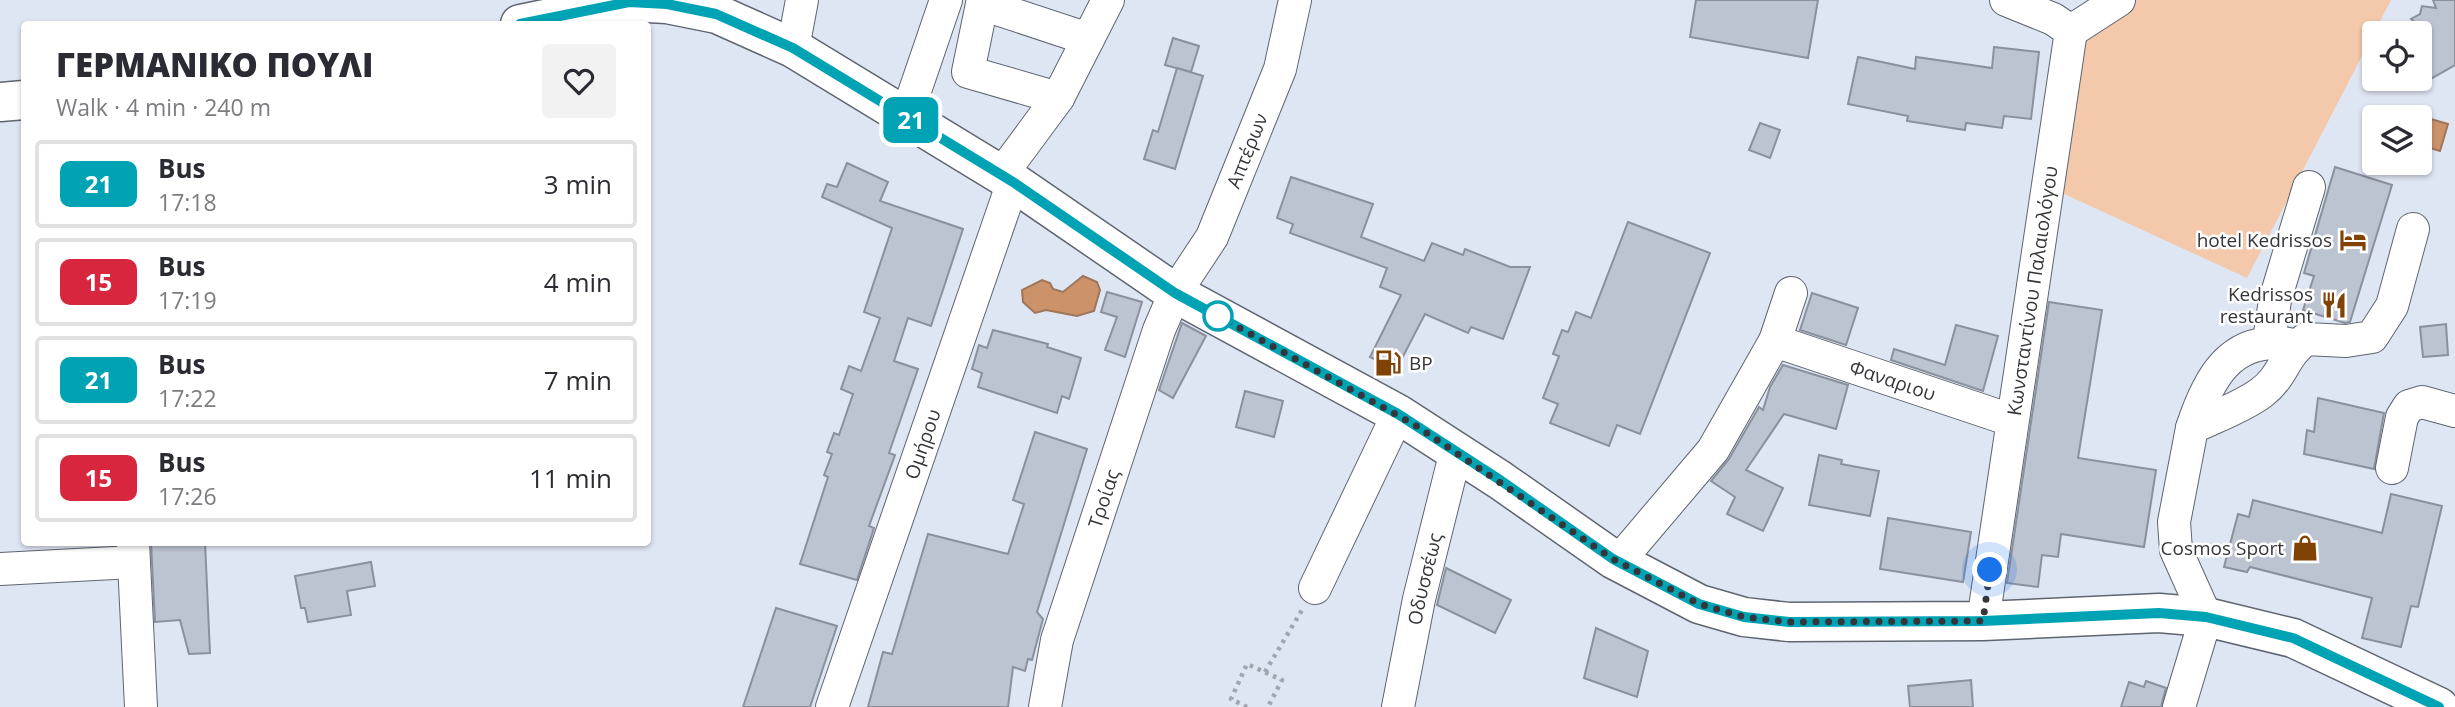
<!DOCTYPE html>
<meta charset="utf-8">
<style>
body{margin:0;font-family:"Open Sans",sans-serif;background:#f2f2f3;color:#2b2b33;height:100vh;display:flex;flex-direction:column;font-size:26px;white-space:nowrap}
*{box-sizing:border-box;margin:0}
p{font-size:23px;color:#7c7c81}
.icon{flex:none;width:38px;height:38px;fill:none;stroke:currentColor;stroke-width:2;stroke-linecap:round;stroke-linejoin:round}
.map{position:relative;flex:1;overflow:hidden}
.drawer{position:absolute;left:21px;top:21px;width:630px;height:525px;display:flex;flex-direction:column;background:#fff;border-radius:7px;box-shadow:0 2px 5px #0004}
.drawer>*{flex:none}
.badge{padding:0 14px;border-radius:10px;font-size:24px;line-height:46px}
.tools{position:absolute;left:2362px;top:21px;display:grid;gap:14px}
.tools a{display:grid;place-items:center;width:70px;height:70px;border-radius:7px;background:#fff;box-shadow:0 2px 5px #0004;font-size:35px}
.you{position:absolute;width:35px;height:35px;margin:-18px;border:5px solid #fff;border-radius:50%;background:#1a73e8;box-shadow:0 0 0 10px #1a73e833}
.map>.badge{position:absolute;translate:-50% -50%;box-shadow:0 0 0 4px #fff}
.round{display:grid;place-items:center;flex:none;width:74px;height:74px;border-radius:7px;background:#f2f2f3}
.overview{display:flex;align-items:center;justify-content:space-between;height:119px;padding:0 35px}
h1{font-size:33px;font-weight:800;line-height:52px}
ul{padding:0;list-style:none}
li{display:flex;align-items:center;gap:21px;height:88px;margin:0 14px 10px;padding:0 21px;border:4px solid #e1e1e2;border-radius:7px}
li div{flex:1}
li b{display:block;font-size:26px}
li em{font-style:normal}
li .badge{min-width:77px;font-weight:700;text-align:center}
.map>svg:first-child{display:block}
.green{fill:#f4c8ab}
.water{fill:#cc9269;stroke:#9e765b;stroke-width:2}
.building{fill:#bdc4d1;stroke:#8a919c;stroke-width:2}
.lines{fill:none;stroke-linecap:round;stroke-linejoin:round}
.minor-casing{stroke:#5e6570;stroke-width:34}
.major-casing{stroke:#5e6570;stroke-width:41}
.path{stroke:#a0a5af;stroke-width:4.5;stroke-dasharray:3.5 5;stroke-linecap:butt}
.minor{stroke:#fff;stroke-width:32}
.major{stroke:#fff;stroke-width:38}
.line-casing{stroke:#fff;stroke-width:16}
.line{stroke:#00a3b4;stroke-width:10}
.walk{stroke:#34363b;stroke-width:7;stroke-dasharray:0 12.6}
.stop-dot{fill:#fff;stroke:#00a3b4;stroke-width:3.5}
.labels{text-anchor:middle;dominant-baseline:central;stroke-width:5;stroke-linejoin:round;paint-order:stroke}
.street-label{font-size:19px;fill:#34363b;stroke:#fff}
.poi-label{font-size:19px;fill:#34363b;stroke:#fff;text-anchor:end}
</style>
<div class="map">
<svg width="2455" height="707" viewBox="0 0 2455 707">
<rect width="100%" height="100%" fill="#dfe6f3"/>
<path class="green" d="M2093 0H2391L2247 278 2062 193Z"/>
<g class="water">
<path d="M2393 108 2448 124 2440 151 2420 145V117H2390Z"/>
<path d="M1083 276 1097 282 1100 290 1094 311 1077 316 1046 310 1035 313 1023 302 1022 290 1042 280 1050 283 1053 289 1063 292Z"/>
</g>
<g class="building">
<path d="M1696 0H1818L1808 58 1690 37Z"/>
<path d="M2433 0H2455V65L2420 85V27L2411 19 2420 14 2422 6 2436 8Z"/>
<path d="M1173 38 1199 46 1191 72 1165 65Z"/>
<path d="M1994 47 2039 52 2031 119 2004 116 2002 128 1966 123 1965 130 1907 121 1908 116 1848 104 1858 57 1915 69 1916 57 1992 68Z"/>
<path d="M1177 68 1203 76 1175 169 1144 159 1153 130 1158 132Z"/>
<path d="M1760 123 1780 130 1770 158 1749 150Z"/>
<path d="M847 163 888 182 880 201 963 229 931 326 908 318 894 361 918 369 889 453 895 455 869 526 874 528 857 580 800 564 828 477 824 475 832 454 827 452 834 433 839 435 853 394 841 389 849 366 861 371 880 318 864 312 892 228 822 197 827 184 837 187Z"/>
<path d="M2335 167 2392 185 2350 322 2345 323 2303 310 2314 276 2304 273Z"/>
<path d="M1291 177 1373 204 1361 237 1424 261 1432 243 1463 255 1465 249 1510 267H1530L1503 339 1471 327 1468 333 1425 314 1396 370 1370 357 1401 295 1380 287 1387 268 1290 233 1293 224 1277 218Z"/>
<path d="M1628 222 1710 253 1640 434 1617 425 1609 446 1550 423 1558 404 1543 398 1559 356 1553 354 1562 330 1568 332 1576 312 1591 318Z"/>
<path d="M1107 292 1142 302 1125 357 1105 350 1117 317 1101 312Z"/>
<path d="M1812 293 1858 308 1846 345 1800 330Z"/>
<path d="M2049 302 2102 310 2078 458 2156 470 2144 547 2061 534 2058 557 2042 555 2038 587 2007 583Z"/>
<path d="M1182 323 1206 336 1173 398 1159 390Z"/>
<path d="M2446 324 2448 355 2423 357 2420 327Z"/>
<path d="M1956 325 1998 336 1983 391 1891 360 1894 349 1945 365Z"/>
<path d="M993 330 1048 344 1047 347 1081 358 1069 399 1062 396 1057 413 978 387 982 373 972 369 979 345 987 348Z"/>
<path d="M1783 365 1848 385 1836 429 1784 414 1746 470 1783 488 1763 531 1727 514 1735 497 1711 481 1729 459 1759 407 1763 410 1770 387Z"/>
<path d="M1245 391 1283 401 1274 437 1236 427Z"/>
<path d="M2318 398 2384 413 2374 469 2304 454 2307 430 2314 432Z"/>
<path d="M1035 432 1087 449 1037 612 1043 619 1032 660 1028 659 1025 671 1013 667 1008 707H868L883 652 892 654 928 534 1008 554 1024 504 1013 500Z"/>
<path d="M1819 455 1842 460 1841 464 1879 471 1870 516 1809 505Z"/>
<path d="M2391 494 2442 506 2418 607 2411 606 2401 647 2362 638 2372 598 2250 567 2247 572 2224 567 2238 514 2249 517 2253 500 2382 533Z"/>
<path d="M1888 518 1971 532 1963 582 1880 569Z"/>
<path d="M151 542H205L210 653 189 654 180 620 155 622Z"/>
<path d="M371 562 375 586 347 591 351 615 308 622 305 608H301L295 576Z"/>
<path d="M1446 568 1511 600 1495 633 1437 605Z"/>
<path d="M776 608 837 626 810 707H743Z"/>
<path d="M1596 628 1648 651 1637 697 1584 678Z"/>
<path d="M1971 680 1973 707H1910L1908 686Z"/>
<path d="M2146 681 2166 688 2161 707H2121L2129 682 2144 687Z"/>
</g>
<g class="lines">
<g class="minor-casing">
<g id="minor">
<path d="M2006 0 2053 19 2071 31"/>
<path d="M2071 31 2119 0"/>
<path d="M793 48 802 0"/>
<path d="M1058 98 968 72 982 4 1088 39"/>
<path d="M906 117 946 0"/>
<path d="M1001 175 1058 98 1108 0"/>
<path id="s1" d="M1775 341 2011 420"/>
<path d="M2269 341 2275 300 2309 187"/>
<path d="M2192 428C2208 379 2230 336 2289 344"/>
<path d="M2392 468 2402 417 2409 406 2422 402 2455 411"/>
<path d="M133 542 141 707"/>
<path d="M1618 562 1713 450 1775 341 1791 293"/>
<path d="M0 569 133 562"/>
<path d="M1315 588 1398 414"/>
<path id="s2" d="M1983 621 2071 31"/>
<path id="s3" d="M832 707 1013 182"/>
<path id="s4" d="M1045 707 1057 640 1159 330 1175 293 1212 237 1280 69 1295 0"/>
<path id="s5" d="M1398 707 1419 599 1456 451"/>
<path d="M2179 707 2206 617 2176 550 2174 522 2192 428C2214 417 2242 407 2261 393 2284 376 2283 356 2306 339L2346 341 2372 337 2392 306 2413 229"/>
</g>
</g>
<g class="major-casing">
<g id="major">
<path d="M520 24 629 2 667 4 717 14 793 48 1013 182 1175 293 1398 414 1500 480 1613 559 1699 604 1744 617 1789 622 1983 621 2159 613 2206 617 2293 638 2439 707"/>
<path d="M0 102 24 100"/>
</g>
</g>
<g class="path">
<path d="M1265 672 1302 610"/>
<path d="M1247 707 1231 699 1247 664 1282 680 1268 707"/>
</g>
<use href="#minor" class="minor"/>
<use href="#major" class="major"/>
</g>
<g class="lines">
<g class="line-casing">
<path id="line" d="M520 24 629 2 667 4 716 14 793 48 1013 182 1175 293 1398 414 1500 480 1613 559 1699 604 1744 617 1789 622 1983 621 2159 613 2206 617 2293 638 2439 707"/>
</g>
<use href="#line" class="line"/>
<path class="walk" d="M1218 316 1415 425 1613 559 1699 604 1744 617 1789 622 1983 621 1990 570"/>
</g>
<defs>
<g id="hotel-bare" transform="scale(2.1)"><path d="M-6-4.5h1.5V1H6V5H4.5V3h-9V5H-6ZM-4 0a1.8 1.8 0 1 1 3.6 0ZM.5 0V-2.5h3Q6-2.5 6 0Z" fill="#814304" stroke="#fff" stroke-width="2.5" paint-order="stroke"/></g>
<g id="restaurant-bare" transform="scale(2.1)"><path d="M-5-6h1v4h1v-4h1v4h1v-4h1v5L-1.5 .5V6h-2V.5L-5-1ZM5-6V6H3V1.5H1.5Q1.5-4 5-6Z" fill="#814304" stroke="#fff" stroke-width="2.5" paint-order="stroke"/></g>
<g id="fuel-bare" transform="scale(2.1)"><path d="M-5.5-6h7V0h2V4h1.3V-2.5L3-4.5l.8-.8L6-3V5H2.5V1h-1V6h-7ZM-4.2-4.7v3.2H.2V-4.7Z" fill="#814304" stroke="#fff" stroke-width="2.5" paint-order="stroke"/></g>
<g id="shop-bare" transform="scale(2.1)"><path d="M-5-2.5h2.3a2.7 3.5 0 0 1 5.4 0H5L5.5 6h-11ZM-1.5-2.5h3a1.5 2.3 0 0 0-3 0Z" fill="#814304" stroke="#fff" stroke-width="2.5" paint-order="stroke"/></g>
</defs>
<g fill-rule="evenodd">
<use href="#hotel-bare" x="2353" y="240"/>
<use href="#restaurant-bare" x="2334" y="305"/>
<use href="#fuel-bare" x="1388" y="363"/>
<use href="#shop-bare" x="2305" y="548"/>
</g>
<circle class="stop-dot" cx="1218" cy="316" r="14"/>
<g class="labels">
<g class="street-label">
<text stroke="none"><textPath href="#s4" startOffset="595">Απτέρων</textPath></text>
<text stroke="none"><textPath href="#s2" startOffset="334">Κωνσταντίνου Παλαιολόγου</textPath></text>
<text stroke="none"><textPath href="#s1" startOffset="124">Φαναριου</textPath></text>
<text stroke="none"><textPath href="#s3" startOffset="278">Ομήρου</textPath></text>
<text stroke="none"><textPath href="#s4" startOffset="217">Τροίας</textPath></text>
<text stroke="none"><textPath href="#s5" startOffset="131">Οδυσσέως</textPath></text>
</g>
<g class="poi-label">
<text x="2332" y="240">hotel Kedrissos</text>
<text x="2313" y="294">Kedrissos<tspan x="2313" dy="22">restaurant</tspan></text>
<text x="1409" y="363" text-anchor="start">BP</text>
<text x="2284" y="548">Cosmos Sport</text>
</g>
</g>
</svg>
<div class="tools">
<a><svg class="icon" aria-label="locate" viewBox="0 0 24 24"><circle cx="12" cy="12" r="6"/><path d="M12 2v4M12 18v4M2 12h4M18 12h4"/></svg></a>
<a><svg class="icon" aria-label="layers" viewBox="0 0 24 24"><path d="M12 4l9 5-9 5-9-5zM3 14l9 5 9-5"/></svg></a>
</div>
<div class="you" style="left:1990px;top:570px"></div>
<b class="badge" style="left:911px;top:120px;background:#00a3b4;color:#fff">21</b>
<section class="drawer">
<div class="overview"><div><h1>ΓΕΡΜΑΝΙΚΟ ΠΟΥΛΙ</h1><p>Walk · 4 min · 240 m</p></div><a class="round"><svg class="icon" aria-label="heart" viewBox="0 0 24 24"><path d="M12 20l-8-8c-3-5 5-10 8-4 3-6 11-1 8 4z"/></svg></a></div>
<ul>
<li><span class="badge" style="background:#00a3b4;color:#fff">21</span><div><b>Bus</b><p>17:18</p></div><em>3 min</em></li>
<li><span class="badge" style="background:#d7263d;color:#fff">15</span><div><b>Bus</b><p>17:19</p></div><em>4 min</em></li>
<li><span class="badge" style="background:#00a3b4;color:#fff">21</span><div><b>Bus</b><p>17:22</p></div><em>7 min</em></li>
<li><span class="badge" style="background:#d7263d;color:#fff">15</span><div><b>Bus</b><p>17:26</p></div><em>11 min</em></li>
</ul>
</section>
</div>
